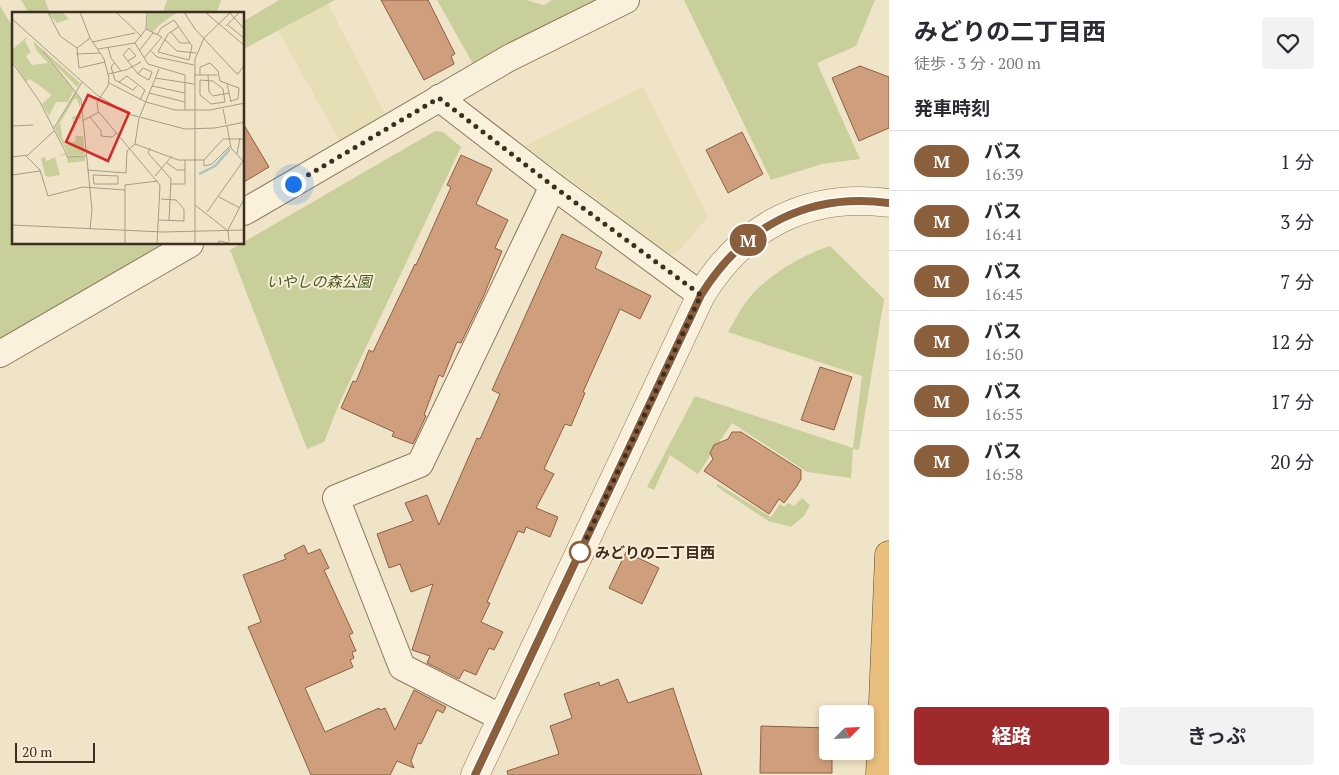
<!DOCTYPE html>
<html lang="ja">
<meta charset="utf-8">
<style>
body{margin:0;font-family:"PT Serif","Noto Sans JP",serif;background:#f2f2f3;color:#2b2b33;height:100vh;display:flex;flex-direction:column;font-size:19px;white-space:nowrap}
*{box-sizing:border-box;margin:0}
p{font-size:16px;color:#7c7c81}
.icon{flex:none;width:28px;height:28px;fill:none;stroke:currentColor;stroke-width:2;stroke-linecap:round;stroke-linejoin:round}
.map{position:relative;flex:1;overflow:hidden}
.drawer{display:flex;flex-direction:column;background:#fff;width:450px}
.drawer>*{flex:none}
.badge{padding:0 10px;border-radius:16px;font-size:18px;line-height:32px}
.needle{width:32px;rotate:66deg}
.fabs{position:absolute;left:819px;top:705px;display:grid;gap:10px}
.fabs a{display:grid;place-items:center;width:55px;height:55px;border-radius:5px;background:#fff;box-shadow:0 2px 8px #0003;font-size:25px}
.scale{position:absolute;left:15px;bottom:12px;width:80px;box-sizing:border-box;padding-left:5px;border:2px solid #3d2e20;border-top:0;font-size:14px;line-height:18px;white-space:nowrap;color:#3d2e20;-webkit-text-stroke:4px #f7eed8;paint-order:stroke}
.you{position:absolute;width:25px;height:25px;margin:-12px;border:4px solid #fff;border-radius:50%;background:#1a73e8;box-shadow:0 0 0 8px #1a73e833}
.map>.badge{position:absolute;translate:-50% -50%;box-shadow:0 0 0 2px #fff}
h2{padding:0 25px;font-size:19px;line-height:45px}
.round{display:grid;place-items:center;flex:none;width:52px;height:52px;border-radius:5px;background:#f2f2f3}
.overview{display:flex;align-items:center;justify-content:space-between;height:85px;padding:0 25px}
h1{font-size:24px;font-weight:700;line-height:38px}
.button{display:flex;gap:10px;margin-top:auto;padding:10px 25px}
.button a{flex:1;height:58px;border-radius:5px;background:#9e2a2b;color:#fff;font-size:20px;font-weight:700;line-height:58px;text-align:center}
.button a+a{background:#f2f2f3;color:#2b2b33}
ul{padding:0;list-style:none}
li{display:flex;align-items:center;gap:15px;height:60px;padding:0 25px;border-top:1px solid #e1e1e2}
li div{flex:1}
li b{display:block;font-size:19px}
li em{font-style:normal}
li .badge{min-width:55px;font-weight:700;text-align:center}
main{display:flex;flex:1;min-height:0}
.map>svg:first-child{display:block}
.farmland{fill:#e6deb5}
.green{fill:#c9cf9b}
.building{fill:#cf9f7d;stroke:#8d5f41}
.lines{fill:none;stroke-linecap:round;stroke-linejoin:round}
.minor-casing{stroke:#8d765c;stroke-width:28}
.tertiary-casing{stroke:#8d765c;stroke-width:29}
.trunk-casing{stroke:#5b4430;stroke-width:29}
.minor{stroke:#faf1dc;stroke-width:26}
.tertiary{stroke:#faf1dc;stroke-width:28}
.trunk{stroke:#eabe7c;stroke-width:28}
.line-casing{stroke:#fff;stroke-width:11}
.line{stroke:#8b5e3c;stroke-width:8}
.walk{stroke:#3d2e20;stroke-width:5;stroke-dasharray:0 9}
.stop-dot{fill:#fff;stroke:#8b5e3c;stroke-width:2.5}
.labels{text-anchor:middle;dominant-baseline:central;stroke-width:4;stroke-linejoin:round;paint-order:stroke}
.park-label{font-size:15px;font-style:italic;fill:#4d5a26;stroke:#f7eed8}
.stop-label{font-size:15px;font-weight:bold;fill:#3d2e20;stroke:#f7eed8;text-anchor:start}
.inset-river{fill:none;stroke:#a9c4bc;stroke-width:2.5}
.inset-road{fill:none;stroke:#a89b85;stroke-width:1}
.view{fill:#d62828;fill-opacity:0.15;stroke:#d62828;stroke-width:2.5}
.inset-edge{fill:none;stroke:#3d2e20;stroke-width:2.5}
</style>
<main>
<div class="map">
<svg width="889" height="775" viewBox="0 0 889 775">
<rect width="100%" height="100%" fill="#f0e4c8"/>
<g class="farmland">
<path d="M328 4 385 114 340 141 278 31Z"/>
<path d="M643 87 708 217 677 253 670 254 525 146Z"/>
</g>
<g class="green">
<path d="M21 0H45L50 14H29Z"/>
<path d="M167 0H221L217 12 214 14H162Z"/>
<path d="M279 0H335L244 49V21Z"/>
<path d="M437 0H526L544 5 552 0H597L473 64Z"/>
<path d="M684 0H875L856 46 817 63 860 159 822 164 771 180Z"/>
<path d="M0 6 14 29V244H167L0 340Z"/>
<path d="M435 131 443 132 461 147 339 404 324 442 307 449 230 250Z"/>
<path d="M830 246 884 299 859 450 853 449 851 478 807 472 732 423 698 474 670 455 654 490 647 487 695 396 853 448 862 376 728 332C734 322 739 311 746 302 764 277 802 255 830 246Z"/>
<path d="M718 484 771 517 780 504 784 507 788 503 794 506 802 498 810 505 804 516 791 527 768 521 716 486Z"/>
</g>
<g class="building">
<path d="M381 0H428L455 54 451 56 454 64 424 80Z"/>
<path d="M860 66 889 77V128L859 141 832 78Z"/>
<path d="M244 125 269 167 244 182Z"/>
<path d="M742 132 763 174 728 193 706 150Z"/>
<path d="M461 155 492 169 476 204 508 220 495 248 502 251 484 295 461 343 457 342 443 377 439 375 424 415 426 416 413 444 392 436 394 432 341 408 353 381 356 382 369 350 373 352 415 264 416 265 451 187 447 185Z"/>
<path d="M562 234 602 252 595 268 651 296 640 319 620 309 583 392 585 393 571 426 565 424 544 469 554 474 536 508 558 517 550 537 526 527 524 533 518 531 487 602 490 603 481 622 503 632 494 650 489 648 476 675 464 670 459 679 427 663 430 656 412 650 433 584 411 592 400 564 389 568 377 534 413 521 405 503 427 495 439 525 477 438 480 439 500 394 492 390Z"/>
<path d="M820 367 852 377 834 430 801 420Z"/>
<path d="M732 432H741L801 470V479L797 486 784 503 779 499 769 514 704 471 713 459 710 453 714 445 728 439Z"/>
<path d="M304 545 308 554 320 549 329 568 324 570 353 633 349 635 356 651 352 652 354 658 350 660 353 667 305 688 325 732 379 708 380 710 385 708 395 730 414 690 446 707 443 713 437 710 421 744 418 743 411 761 414 768 397 761 390 775H311L248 627 261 622 243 575 286 559 284 555Z"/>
<path d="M626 552 659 568 642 604 609 588Z"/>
<path d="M618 679 628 703 673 688 702 775H508L507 771 559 754 550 726 572 718 564 694 599 682 600 686Z"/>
<path d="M761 726 828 728V751H832V773H760Z"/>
</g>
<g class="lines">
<g class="minor-casing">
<g id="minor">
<path d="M439 98 553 186 701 295"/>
<path d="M244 212 509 58 626 0"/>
<path d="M0 354 190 244"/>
<path d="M502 718 402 667 336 498 420 464 553 186"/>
</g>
</g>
<g class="tertiary-casing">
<path id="tertiary" d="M475 775 701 295C743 226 808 192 889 203"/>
</g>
<g class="trunk-casing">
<path id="trunk" d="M880 775 889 555"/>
</g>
<use href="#minor" class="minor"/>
<use href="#tertiary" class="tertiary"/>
<use href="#trunk" class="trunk"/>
</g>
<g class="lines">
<g class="line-casing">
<path id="line" d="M475 775 701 295C744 226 808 192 889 203"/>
</g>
<use href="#line" class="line"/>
<path class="walk" d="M293 184 439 98 553 186 701 295 578 556 580 552"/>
</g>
<circle class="stop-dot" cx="580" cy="552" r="10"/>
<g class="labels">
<g class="park-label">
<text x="319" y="281">いやしの森公園</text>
</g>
<g class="stop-label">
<text x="595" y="552">みどりの二丁目西</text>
</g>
</g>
<g transform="translate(12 12)">
<rect width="232" height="232" fill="#f0e4c8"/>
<path d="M35 0H50L57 7 45 11ZM136 0H164V1L146 14 141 20 135 17ZM16 24 13 29 19 40 14 44 20 53 36 51 24 38 21 29 68 71 65 75 30 39 62 78 56 90H44L37 104 30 92 40 83 18 67 14 69 0 48V38ZM63 80 68 87V96L65 87H62L48 111 50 124 53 133 64 129 60 105 66 103 69 98V107H62L63 124H71L73 143 57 144 43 117ZM54 141 56 145H73V149L56 151 54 143 43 145 48 163 36 165 33 163 29 146 33 145 34 149Z" fill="#c9cf9b"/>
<path class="inset-river" d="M187 162 203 154 218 137"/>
<path class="inset-road" d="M36 0 48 24 65 36M68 0 78 26 92 47 97 66 96 74 85 90 86 99 148 173 145 232M104 0 130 25M172 0 183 17 223 60 226 62 233 52M193 0 233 34M218 1 233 18M0 7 85 83 116 102 173 117 203 116 233 110M216 13 233 27M214 14 228 0M159 20 168 31H178M145 23 149 16 162 8 180 34 177 48 146 40 156 22 166 15M78 26 65 36 67 56 93 50M152 27 165 39 184 41M80 30 123 21M123 31 136 52 173 63V98M96 35 99 46 109 59M86 37 123 31 134 17 135 0M31 39 69 87 80 198 78 217M127 39 141 21M139 39 145 45 182 53M64 42 88 41M132 46 150 25 134 17M116 49 124 44 117 36 111 43 126 62M0 50 28 90 56 145 74 144M103 50 99 55 103 68 121 78 125 74M131 56 140 60 137 68 126 62ZM96 62 114 58 129 50 127 51M182 63H205M188 63V55L198 51 206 59 208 69 227 76 226 87 218 89M196 63 197 80 201 84 217 81M143 66 182 72M188 68 201 69 211 77 213 90 199 92 188 83ZM107 70 115 64 133 78 128 88M97 71 134 90 163 98H198L233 91M215 71 219 90M140 74 173 81M137 81 173 90M211 97 214 112M128 104 147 57M78 105 89 119V124L100 125 105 121M70 109 87 100M0 114 21 113M215 114 219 136 232 150M42 116 70 70M123 132 127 106M138 136 136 141 159 167 157 209M225 142 228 126M14 144 28 158 36 184 71 175 113 178V232M0 145 16 143 43 118M192 148V154L200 152 218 134M155 151 165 158H173M75 158 114 161 115 139 123 132 166 148H192L211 127H233M0 163 28 159M81 163 106 164V172H82ZM143 164 160 144M159 172H173V148M113 178V173L146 169M207 185 228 196M183 193 216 219 217 229M195 200 231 149M147 208 172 209V197L164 188 149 187M0 213 151 220 233 218M216 218 233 185M183 232V47L192 26 219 0M206 232 207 229 221 232"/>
<path class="view" d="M76 83 117 101 96 149 54 130Z"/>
<rect width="232" height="232" class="inset-edge"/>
</g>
</svg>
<div class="fabs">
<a><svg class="needle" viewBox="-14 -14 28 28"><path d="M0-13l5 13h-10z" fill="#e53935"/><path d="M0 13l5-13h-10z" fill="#7c7c81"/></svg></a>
</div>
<div class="scale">20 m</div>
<div class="you" style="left:293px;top:184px"></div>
<b class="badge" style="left:748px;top:240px;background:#8b5e3c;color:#fff">M</b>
</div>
<section class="drawer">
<div class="overview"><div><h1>みどりの二丁目西</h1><p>徒歩 · 3 分 · 200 m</p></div><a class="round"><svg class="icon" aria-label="heart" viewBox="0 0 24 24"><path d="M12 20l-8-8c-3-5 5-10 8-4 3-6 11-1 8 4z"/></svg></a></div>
<h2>発車時刻</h2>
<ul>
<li><span class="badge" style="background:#8b5e3c;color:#fff">M</span><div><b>バス</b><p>16:39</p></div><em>1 分</em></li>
<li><span class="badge" style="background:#8b5e3c;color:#fff">M</span><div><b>バス</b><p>16:41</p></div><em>3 分</em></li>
<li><span class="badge" style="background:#8b5e3c;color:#fff">M</span><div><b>バス</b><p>16:45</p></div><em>7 分</em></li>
<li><span class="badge" style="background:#8b5e3c;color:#fff">M</span><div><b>バス</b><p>16:50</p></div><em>12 分</em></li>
<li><span class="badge" style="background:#8b5e3c;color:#fff">M</span><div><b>バス</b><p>16:55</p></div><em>17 分</em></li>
<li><span class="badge" style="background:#8b5e3c;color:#fff">M</span><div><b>バス</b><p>16:58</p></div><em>20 分</em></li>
</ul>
<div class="button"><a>経路</a><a>きっぷ</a></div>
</section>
</main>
